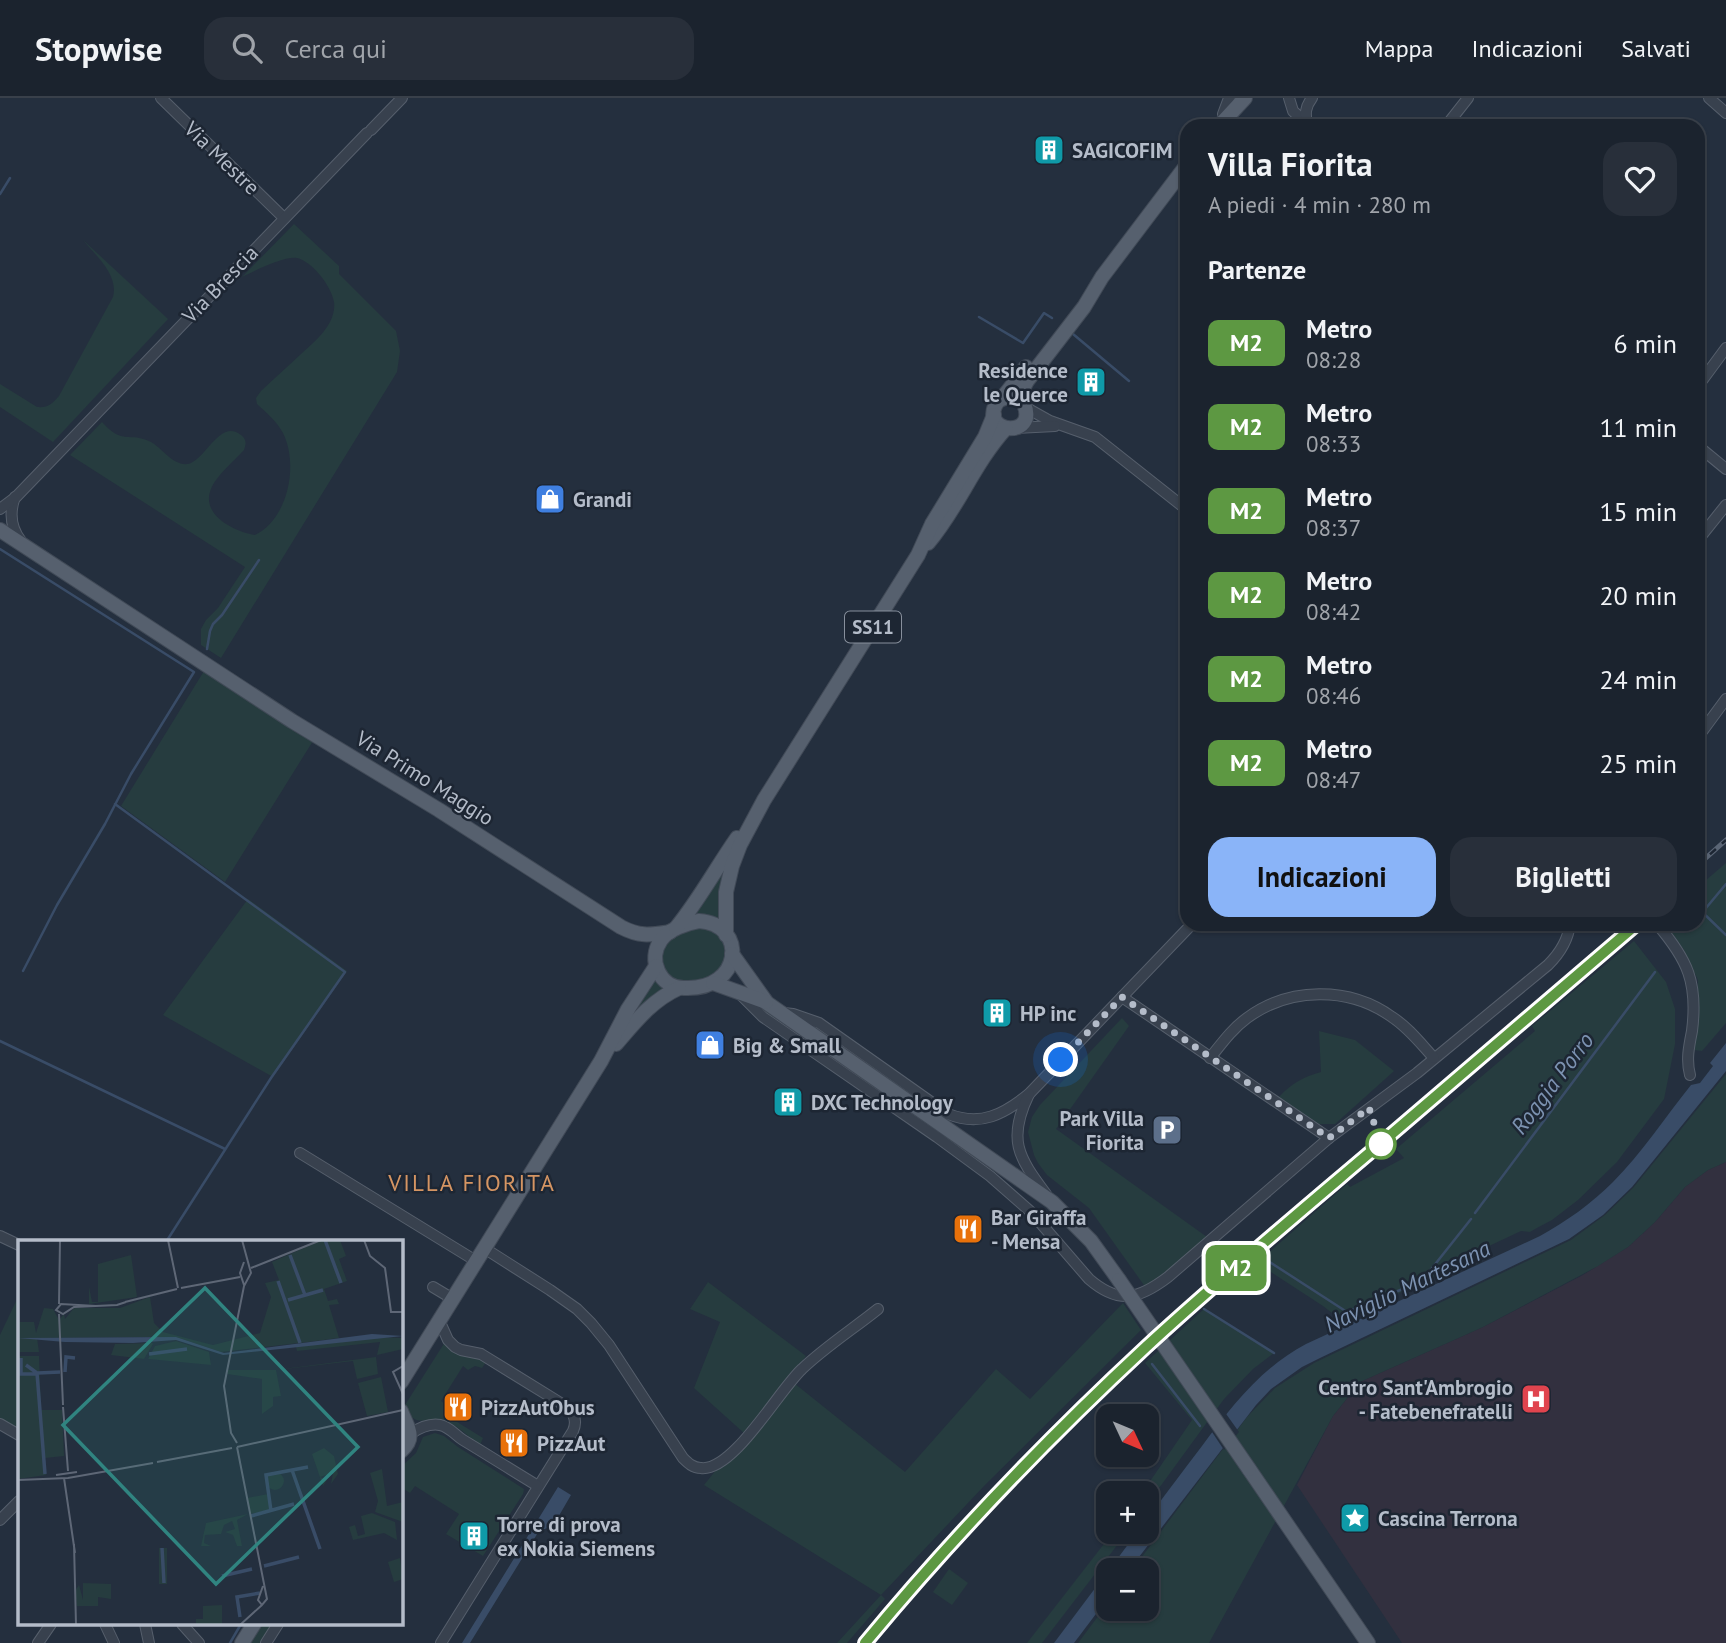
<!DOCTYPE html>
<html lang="it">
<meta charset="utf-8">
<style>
body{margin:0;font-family:"PT Sans",sans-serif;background:#282f3a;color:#f1f3f6;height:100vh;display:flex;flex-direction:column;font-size:26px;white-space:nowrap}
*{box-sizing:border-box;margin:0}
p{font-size:23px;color:#a0a4aa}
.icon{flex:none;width:38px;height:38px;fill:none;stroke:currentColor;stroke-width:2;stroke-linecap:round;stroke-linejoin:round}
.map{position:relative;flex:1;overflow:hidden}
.sheet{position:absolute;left:1180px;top:21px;width:525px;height:812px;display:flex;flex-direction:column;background:#1b232e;border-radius:21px;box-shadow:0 2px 5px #0004,0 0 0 2px #39404a}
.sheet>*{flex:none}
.badge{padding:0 14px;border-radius:10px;font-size:24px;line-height:46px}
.needle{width:46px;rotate:134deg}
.buttons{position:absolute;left:1096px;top:1306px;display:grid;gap:14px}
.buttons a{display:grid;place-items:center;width:63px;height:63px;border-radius:14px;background:#1b232e;box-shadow:0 2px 5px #0004,0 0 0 2px #39404a;font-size:35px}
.you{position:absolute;width:35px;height:35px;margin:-18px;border:5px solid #fff;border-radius:50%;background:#1a73e8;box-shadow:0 0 0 10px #1a73e833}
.map>.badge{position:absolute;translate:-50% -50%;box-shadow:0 0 0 4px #fff}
h2{padding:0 28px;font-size:26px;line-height:63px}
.round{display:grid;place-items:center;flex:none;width:74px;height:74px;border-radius:21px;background:#282f3a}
.headline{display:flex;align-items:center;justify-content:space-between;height:119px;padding:0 28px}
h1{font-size:33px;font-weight:700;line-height:52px}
.cta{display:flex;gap:14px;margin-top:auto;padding:14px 28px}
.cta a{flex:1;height:80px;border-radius:21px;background:#8ab4f8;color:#111;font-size:28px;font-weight:700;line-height:80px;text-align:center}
.cta a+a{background:#282f3a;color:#f1f3f6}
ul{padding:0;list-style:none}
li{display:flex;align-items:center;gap:21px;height:84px;padding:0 28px}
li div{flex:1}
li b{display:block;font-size:26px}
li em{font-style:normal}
li .badge{min-width:77px;font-weight:700;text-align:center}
header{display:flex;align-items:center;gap:42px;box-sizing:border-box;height:98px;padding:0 35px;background:#1b232e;border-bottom:2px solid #39404a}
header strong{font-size:33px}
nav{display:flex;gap:38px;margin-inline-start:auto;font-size:24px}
.search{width:490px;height:63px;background:#282f3a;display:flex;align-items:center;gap:18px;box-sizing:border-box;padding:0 24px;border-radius:21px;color:#a0a4aa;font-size:26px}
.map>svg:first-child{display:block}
.medical{fill:#32303f}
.green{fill:#263c3f}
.water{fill:#394c67}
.pier{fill:#242f3e}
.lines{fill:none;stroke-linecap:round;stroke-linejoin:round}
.stream{stroke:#394c67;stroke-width:2.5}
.minor-casing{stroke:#565f6c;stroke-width:12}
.major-casing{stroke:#414a57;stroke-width:16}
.minor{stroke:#38414e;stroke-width:10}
.major{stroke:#56606e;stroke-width:14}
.rail-casing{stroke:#5a6575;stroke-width:5}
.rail{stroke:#1d2633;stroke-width:2.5;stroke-dasharray:8;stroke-linecap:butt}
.major-bridge-casing{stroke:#414a57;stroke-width:16;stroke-linecap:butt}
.major-bridge{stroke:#56606e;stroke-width:14}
.line-casing{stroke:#fff;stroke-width:16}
.line{stroke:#5d9842;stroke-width:10}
.walk{stroke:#b4bcc9;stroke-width:7;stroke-dasharray:0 12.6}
.stop-dot{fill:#fff;stroke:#5d9842;stroke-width:3.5}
.labels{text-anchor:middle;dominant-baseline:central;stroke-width:5;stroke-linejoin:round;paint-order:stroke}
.shield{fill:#1d2633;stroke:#878f9c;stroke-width:2}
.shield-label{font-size:19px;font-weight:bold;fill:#b4bcc9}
.poi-label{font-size:21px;font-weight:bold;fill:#b4bcc9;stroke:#1d2633;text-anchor:start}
.street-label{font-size:21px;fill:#b4bcc9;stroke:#1d2633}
.water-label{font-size:23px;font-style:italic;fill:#7c92b1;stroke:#1d2633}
.neighbourhood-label{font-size:23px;letter-spacing:2px;fill:#d59563;stroke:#1d2633}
.inset-river{fill:none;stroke:#394c67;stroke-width:3.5}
.inset-road{fill:none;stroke:#5e6776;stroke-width:2}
.view{fill:#308480;fill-opacity:0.15;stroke:#308480;stroke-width:3.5}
.inset-edge{fill:none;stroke:#b4bcc9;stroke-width:3.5}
</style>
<header>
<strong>Stopwise</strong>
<div class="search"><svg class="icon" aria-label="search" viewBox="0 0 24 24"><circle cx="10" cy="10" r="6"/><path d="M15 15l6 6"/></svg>Cerca qui</div>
<nav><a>Mappa</a><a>Indicazioni</a><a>Salvati</a></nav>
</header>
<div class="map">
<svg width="1726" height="1545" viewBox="0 0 1726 1545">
<rect width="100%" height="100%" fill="#242f3e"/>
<path class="medical" d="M1726 1064V1545H1402L1297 1387 1333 1318 1360 1284 1483 1229 1583 1177 1628 1149 1655 1124 1685 1089 1708 1072Z"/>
<g class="green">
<path d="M294 126 339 168V176L396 233 400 253 397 274 221 560 201 547V531L206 522 218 510 245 469 70 357 102 324C123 348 129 333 151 344 162 350 173 368 188 366 205 363 220 320 241 337 247 342 246 346 244 352 234 363 216 378 211 391 200 417 235 434 255 437 288 421 299 367 283 335 277 324 267 315 257 306L256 300 261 293C274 281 288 268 301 256 311 247 323 237 330 224 333 218 335 211 334 204 332 189 312 163 297 160 283 158 255 173 242 179Z"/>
<path d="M83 142 168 221 53 344 0 309V286L37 309C48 310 52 306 59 298L113 199C119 177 96 158 83 142Z"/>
<path d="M204 573 313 643 225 784 121 708Z"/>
<path d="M723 765 728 767 721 826 691 820Z"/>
<path d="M1726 765V925L1702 953 1694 952 1698 882 1684 852 1666 826H1698V789Z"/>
<path d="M248 801 347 873 273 979 163 917Z"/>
<path d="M699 830C704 831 710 831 715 834 732 845 727 871 711 880 707 882 699 882 694 883 686 884 680 884 673 881 667 878 665 873 663 868 656 845 680 833 699 830Z"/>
<path d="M1634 843 1666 884 1675 911V946L1664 1001 1617 1064 1578 1102 1552 1122 1535 1131 1530 1134 1521 1133 1472 1156 1465 1165 1341 1222 1323 1208 1257 1165 1347 1086 1350 1089 1404 1060 1396 1051 1535 933 1532 928Z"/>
<path d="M653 879 665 890 640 910 634 911Z"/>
<path d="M1122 920 1129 928 1056 1031 1207 1139 1152 1186 1146 1190 1089 1110 1047 1077 1038 1065 1034 1057 1028 1034 1032 1019 1040 1007Z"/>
<path d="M1319 933 1355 942 1394 973 1335 1026H1318L1279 999C1292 985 1303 979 1321 974Z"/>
<path d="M1726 976V1064L1708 1072 1685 1089 1655 1124 1628 1149 1598 1168 1483 1229 1360 1284 1333 1318 1209 1545H1078L1108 1505V1510H1146V1472H1132L1247 1319 1275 1290 1314 1265 1571 1142 1605 1117 1633 1090Z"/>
<path d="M708 1184 806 1258 789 1281 905 1374 996 1271 1030 1301 1123 1205 1141 1232 984 1388 881 1497 885 1501 847 1545H837L881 1497 704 1387 745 1336 694 1290 720 1224 690 1211Z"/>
<path d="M19 1197V1333L0 1321V1237Z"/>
<path d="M1204 1211 1274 1255 1253 1271 1224 1301 1146 1408V1395H1142L1192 1322 1145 1265Z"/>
<path d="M445 1244 486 1264 482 1270 475 1268 468 1272 463 1268 441 1303 446 1307V1315L449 1319 483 1340 480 1347C470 1340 457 1327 447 1324 428 1316 414 1334 405 1307Z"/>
<path d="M435 1335 444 1338 458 1349 524 1391 523 1396 483 1458 446 1436 459 1416 415 1388 410 1395 402 1390 401 1391 402 1368 416 1355 423 1339Z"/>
<path d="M1114 1433H1128L1042 1545H1027Z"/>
<path d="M949 1471 968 1485 952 1507 933 1494Z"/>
<path d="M262 1526H272L260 1545H250Z"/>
</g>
<g class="water">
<path d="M1726 945V973L1632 1089 1603 1117 1569 1141 1320 1260 1302 1269 1271 1291 1256 1307 1129 1472H1109L1138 1433H1146V1422C1165 1397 1183 1373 1202 1348 1232 1308 1261 1270 1306 1246L1540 1138C1567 1123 1591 1106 1613 1084 1641 1056 1666 1018 1691 987L1700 985 1713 968 1710 965Z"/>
<path d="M558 1389 571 1397 553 1428 539 1433 470 1545H462Z"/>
<path d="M1108 1473V1500L1074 1545H1054Z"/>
</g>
<path class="pier" d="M1224 1313 1239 1334 1224 1352 1210 1331Z"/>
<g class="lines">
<g class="stream">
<path d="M0 96 10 80"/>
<path d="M979 219 1023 245 1044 215 1052 220"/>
<path d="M1073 236 1129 283"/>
<path d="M0 451 194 574 131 676 105 726 57 807 23 873"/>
<path d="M207 551 210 533 213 526 222 517 259 462"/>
<path d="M115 706 345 874 271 980 166 1144"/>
<path d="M1698 810 1726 837"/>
<path d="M1706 810 1726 786"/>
<path d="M0 943 225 1051"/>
<path d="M1475 1115 1655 874"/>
<path d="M1265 1161 1347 1214 1348 1216"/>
<path d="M1204 1211 1274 1255"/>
<path d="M1347 1214 1410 1188 1425 1179 1471 1121"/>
<path d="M1152 1266 1200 1328"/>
<path d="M230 1545 241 1526"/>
</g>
<g class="minor-casing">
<g id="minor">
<path d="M161 0 284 120"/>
<path d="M1289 0 1293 13 1309 28"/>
<path d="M1709 0 1726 15"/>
<path d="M1223 16 1229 0"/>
<path d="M1307 26C1305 16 1305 9 1312 0"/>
<path d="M1446 28 1468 0"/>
<path d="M371 32 402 0"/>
<path d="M1698 288 1726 250"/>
<path d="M1025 309 1050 323 1095 339 1186 411"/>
<path d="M1016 330 1055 328"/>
<path d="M1698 348 1726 371"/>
<path d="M15 399C9 415 11 430 21 443"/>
<path d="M0 411 16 399 367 35"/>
<path d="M1698 442 1726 407"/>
<path d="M1698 639 1726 601"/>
<path d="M1657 826C1688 862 1698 885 1692 933 1689 948 1686 962 1690 977"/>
<path d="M741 897 763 919 937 1039 990 1078 1031 1114 1089 1181C1119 1207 1139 1201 1168 1179L1329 1040 1417 975 1548 867C1560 855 1568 843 1570 826"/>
<path d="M1122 899 1329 1040"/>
<path d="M784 915 793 916 819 925 948 1016C981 1029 1004 1016 1029 996L1192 826"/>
<path d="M1210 960C1222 945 1232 931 1247 920 1289 889 1349 888 1392 919 1409 930 1421 946 1434 960"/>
<path d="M1029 996C1007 1041 1018 1059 1046 1096"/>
<path d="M300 1055 476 1163"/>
<path d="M0 1138 19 1147"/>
<path d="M484 1150 550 1192 577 1211 591 1225 609 1247 683 1360C688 1365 693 1370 701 1370 733 1374 779 1292 802 1271 825 1249 853 1231 878 1211"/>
<path d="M433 1189 453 1201"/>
<path d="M439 1222 448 1242 455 1249 461 1252 481 1256 567 1309C575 1316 577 1324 573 1333L441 1545"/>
<path d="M0 1326 19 1337"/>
<path d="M410 1336C419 1330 429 1325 440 1327 450 1329 455 1337 463 1342 488 1357 513 1373 538 1388"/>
<path d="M0 1422 19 1403"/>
<path d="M105 1526 114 1545"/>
<path d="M145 1526 149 1545"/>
<path d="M182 1526 199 1545"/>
<path d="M38 1545 51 1526"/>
<path d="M266 1545 278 1526"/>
</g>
</g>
<g class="major-casing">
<g id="major">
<path d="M1219 28 1245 0"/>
<path d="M1002 301C1010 297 1018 298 1024 306 1038 340 983 336 995 308 998 302 998 304 1002 300 1011 290 1018 279 1026 269"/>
<path d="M1021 303 1022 292 1027 283 1084 209 1102 179 1186 68"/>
<path d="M0 432 292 623 439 712 621 829C640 839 650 837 670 834"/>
<path d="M928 445C958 410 974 365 1006 330"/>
<path d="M699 823C748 826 743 893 684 890 660 890 647 862 661 842 668 832 686 825 699 823Z"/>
<path d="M676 830C699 802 716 770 737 740"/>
<path d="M726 837V794L732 768 740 747 764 702 918 457 932 426 985 339 994 317"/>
<path d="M732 856 767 905 1052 1104 1091 1143 1119 1182"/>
<path d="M713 885 766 904"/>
<path d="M616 946C635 924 652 902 679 890"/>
<path d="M401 1284 601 963 628 911 656 868"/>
<path d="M401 1313C407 1329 417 1339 401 1353"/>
<path d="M1249 1371 1368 1545"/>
<path d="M242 1545 254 1526"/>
</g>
</g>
<use href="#minor" class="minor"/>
<use href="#major" class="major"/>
<g class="rail-casing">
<g id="rail">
<path d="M1698 767 1726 742"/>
<path d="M865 1545 974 1421 1033 1358 1122 1272 1222 1182 1637 826"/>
</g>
</g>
<use href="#rail" class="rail"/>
<g class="major-bridge-casing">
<path id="major-bridge" d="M1119 1182 1249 1371"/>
</g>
<use href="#major-bridge" class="major-bridge"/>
</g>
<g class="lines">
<g class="line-casing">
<path id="line" d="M865 1545C952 1440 1046 1342 1146 1249 1224 1177 1306 1109 1387 1040 1471 969 1553 897 1637 826"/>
</g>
<use href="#line" class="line"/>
<path class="walk" d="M1061 962 1122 899 1329 1040 1369 1010 1381 1046"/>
</g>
<defs>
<g id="building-square" transform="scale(1.575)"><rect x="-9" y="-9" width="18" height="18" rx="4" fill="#0f9aa8" stroke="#1d2633"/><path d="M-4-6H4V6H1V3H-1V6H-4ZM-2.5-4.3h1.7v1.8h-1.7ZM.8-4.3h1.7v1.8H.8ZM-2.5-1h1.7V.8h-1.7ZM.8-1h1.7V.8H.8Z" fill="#fff"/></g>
<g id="shop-square" transform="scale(1.575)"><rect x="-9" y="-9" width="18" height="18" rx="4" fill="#3f7fe0" stroke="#1d2633"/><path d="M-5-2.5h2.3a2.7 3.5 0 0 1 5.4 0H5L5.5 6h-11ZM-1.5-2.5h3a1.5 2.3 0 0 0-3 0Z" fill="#fff"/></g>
<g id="parking-square" transform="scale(1.575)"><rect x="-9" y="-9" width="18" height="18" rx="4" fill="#5c6f8a" stroke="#1d2633"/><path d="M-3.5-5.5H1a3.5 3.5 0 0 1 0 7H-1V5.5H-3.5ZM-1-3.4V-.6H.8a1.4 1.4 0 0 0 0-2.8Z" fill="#fff"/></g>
<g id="restaurant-square" transform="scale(1.575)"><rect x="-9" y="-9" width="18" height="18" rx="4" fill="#e8710a" stroke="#1d2633"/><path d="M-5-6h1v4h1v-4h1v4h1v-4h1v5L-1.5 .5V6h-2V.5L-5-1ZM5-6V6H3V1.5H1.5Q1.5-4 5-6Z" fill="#fff"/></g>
<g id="hospital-square" transform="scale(1.575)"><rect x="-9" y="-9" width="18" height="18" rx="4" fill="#e0444e" stroke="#1d2633"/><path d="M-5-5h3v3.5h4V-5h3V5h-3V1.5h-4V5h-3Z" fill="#fff"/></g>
<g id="sight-square" transform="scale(1.575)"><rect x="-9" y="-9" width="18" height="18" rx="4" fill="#0f9aa8" stroke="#1d2633"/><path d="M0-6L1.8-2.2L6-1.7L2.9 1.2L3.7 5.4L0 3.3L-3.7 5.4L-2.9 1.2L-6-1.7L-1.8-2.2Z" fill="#fff"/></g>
</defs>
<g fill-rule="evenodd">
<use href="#building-square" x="1049" y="52"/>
<use href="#building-square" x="1091" y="284"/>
<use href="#shop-square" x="550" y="401"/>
<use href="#building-square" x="997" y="915"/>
<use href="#shop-square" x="710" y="947"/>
<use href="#building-square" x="788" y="1004"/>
<use href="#parking-square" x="1167" y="1032"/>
<use href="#restaurant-square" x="968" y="1131"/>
<use href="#hospital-square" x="1536" y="1301"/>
<use href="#restaurant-square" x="458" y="1309"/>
<use href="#restaurant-square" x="514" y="1345"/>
<use href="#sight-square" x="1355" y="1420"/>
<use href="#building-square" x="474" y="1438"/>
</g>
<circle class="stop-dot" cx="1381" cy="1046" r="14"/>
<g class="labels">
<rect class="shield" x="845" y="513.5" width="56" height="31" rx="5"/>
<g class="shield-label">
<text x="873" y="529">SS11</text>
</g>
<g class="poi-label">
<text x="1072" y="52">SAGICOFIM</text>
<text x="1068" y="272" text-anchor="end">Residence<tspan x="1068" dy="24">le Querce</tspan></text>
<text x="573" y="401">Grandi</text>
<text x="1020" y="915">HP inc</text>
<text x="733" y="947">Big &amp; Small</text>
<text x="811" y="1004">DXC Technology</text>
<text x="1144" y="1020" text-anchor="end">Park Villa<tspan x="1144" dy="24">Fiorita</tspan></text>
<text x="991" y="1119">Bar Giraffa<tspan x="991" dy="24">- Mensa</tspan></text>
<text x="1513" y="1289" text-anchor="end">Centro Sant'Ambrogio<tspan x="1513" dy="24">- Fatebenefratelli</tspan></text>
<text x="481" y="1309">PizzAutObus</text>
<text x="537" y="1345">PizzAut</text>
<text x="1378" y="1420">Cascina Terrona</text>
<text x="497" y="1426">Torre di prova<tspan x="497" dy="24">ex Nokia Siemens</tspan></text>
</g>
<g class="street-label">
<text transform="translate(222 60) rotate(44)">Via Mestre</text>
<text transform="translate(220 186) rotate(-46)">Via Brescia</text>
<text transform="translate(425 680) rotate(32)">Via Primo Maggio</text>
</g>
<g class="water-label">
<text transform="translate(1552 985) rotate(-53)">Roggia Porro</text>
<text transform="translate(1407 1188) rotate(-26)">Naviglio Martesana</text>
</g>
<g class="neighbourhood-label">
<text x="472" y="1084">VILLA FIORITA</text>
</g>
</g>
<g transform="translate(18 1142)">
<rect width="385" height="385" fill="#242f3e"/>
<path d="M304 0H322L328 16 321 19 329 41 306 49 310 61 319 59 321 64 311 65 321 98 282 103 280 97 281 103 203 112 158 97 19 98 21 112H0V82H16L18 93 26 68 35 69 41 80 46 74 47 79 56 68H102L132 57 136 83 145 92 195 105 242 93 253 57 247 43 261 40 254 22ZM113 15 119 57 71 64V47L74 62H80V24ZM356 97 385 98V109L359 115 362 102 279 111 278 107ZM158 101 191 112 193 125 130 119 137 106ZM97 104 134 103 135 104 126 119 93 115ZM0 116H21L23 170H44L46 216 27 218 28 235 0 239ZM358 117 360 134 339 139 335 121 258 130 263 156 255 157V166L244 174V139L209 134 210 130H257ZM363 137 370 172 349 176 340 143ZM306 208 316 216 320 234 313 244 315 233 302 237 309 240 305 246 294 214ZM364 229 369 266 385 262V282L357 272 360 261 352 233ZM248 241a9 9 0 1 1 18 0a9 9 0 1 1-18 0ZM250 254 252 270 232 274 229 258ZM354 273 377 282 379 300 366 293 335 300 331 287 337 285 340 296 347 294 343 276ZM230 274 219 280 224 306H219L215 295 207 292 217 289 214 281 206 285 203 294 187 295 186 303 193 306H183L188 283ZM141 308H149V344H141ZM382 318 385 339 376 342 370 322ZM65 343 93 344V359L80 357V366H59L57 351 61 345 65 360ZM204 365V385H178V379H185V366Z" fill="#263c3f"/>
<path d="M354 94 385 96 205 115 158 100 115 103 47 102 0 98 158 97 206 113Z" fill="#394c67"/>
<path class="inset-river" d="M307 0 323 43M272 15 287 55M260 41 282 103M270 60 305 50M131 114 169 109M3 118V134H18M8 125 19 133 27 234M47 132 48 117 57 118M20 133 42 132M274 230 302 309M253 271 248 235 290 227M233 276 276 264M144 308 146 343M246 326 281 317M204 336 234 329M222 377 219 357 242 353"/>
<path class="inset-road" d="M150 0 160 48M346 0 352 16 367 28 373 72H385M233 28 303 0M226 45 222 33 226 22M163 48 222 37M107 62 159 49M41 64 42 0M78 66 43 64 38 70 45 74 56 67 99 65 108 62M41 74 45 165M385 126 375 132 385 154M45 167 50 231M219 203 213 193 206 146 226 46 233 33 224 0M219 207 249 359 244 365 240 360 245 346M219 207 385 170M139 222 214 208M38 235 59 232M46 238 57 313M0 240 50 238 135 223M56 304 58 385M222 385 244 365"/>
<path class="view" d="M187 48 340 207 198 344 45 185Z"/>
<rect width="385" height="385" class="inset-edge"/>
</g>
</svg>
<div class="buttons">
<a><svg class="needle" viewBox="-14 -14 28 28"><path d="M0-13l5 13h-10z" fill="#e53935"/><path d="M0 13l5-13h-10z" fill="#a0a4aa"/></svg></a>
<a>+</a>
<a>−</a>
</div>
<div class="you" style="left:1061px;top:962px"></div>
<b class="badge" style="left:1236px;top:1170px;background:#5d9842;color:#fff">M2</b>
<section class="sheet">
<div class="headline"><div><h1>Villa Fiorita</h1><p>A piedi · 4 min · 280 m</p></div><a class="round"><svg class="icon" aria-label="heart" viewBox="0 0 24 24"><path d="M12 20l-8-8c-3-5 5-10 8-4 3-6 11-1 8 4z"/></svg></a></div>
<h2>Partenze</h2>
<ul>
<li><span class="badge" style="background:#5d9842;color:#fff">M2</span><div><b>Metro</b><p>08:28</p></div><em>6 min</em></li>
<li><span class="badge" style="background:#5d9842;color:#fff">M2</span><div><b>Metro</b><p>08:33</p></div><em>11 min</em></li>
<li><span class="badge" style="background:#5d9842;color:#fff">M2</span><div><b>Metro</b><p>08:37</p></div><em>15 min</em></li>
<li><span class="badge" style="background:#5d9842;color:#fff">M2</span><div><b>Metro</b><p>08:42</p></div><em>20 min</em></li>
<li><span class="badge" style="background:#5d9842;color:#fff">M2</span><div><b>Metro</b><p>08:46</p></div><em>24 min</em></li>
<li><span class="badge" style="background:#5d9842;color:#fff">M2</span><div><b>Metro</b><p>08:47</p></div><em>25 min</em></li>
</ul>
<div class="cta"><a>Indicazioni</a><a>Biglietti</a></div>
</section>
</div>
